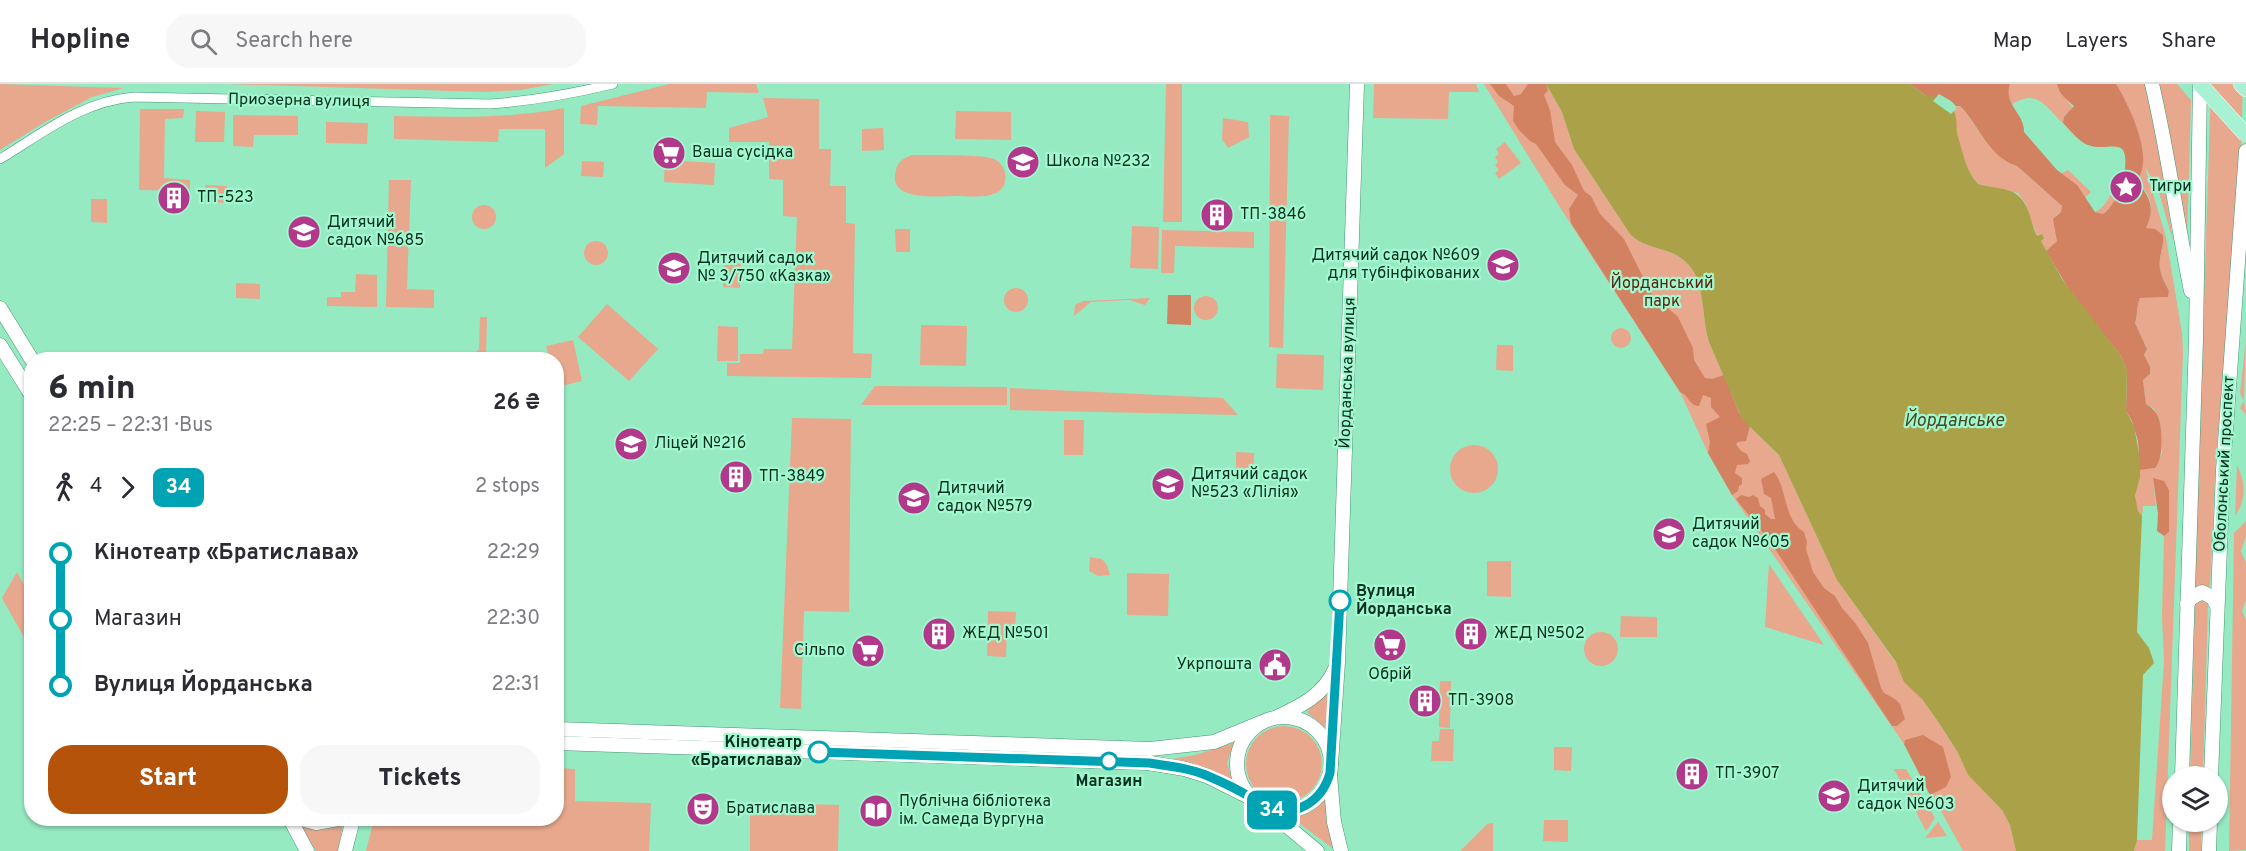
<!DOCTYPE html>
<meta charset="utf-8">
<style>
body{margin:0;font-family:Overpass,sans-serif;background:#f7f7f7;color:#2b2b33;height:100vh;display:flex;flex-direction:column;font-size:22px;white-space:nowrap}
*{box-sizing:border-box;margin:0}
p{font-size:20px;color:#7c7c81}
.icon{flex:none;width:33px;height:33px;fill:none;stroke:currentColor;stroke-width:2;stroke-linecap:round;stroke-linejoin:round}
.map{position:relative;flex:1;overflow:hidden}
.drawer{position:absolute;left:24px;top:268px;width:540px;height:474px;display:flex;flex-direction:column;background:#fff;border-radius:24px;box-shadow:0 2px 4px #0004}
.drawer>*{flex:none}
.badge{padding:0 12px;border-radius:9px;font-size:21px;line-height:39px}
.fabs{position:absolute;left:2162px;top:682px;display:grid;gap:12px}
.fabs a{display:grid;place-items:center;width:66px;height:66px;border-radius:50%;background:#fff;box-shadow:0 2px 4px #0004;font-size:30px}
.map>.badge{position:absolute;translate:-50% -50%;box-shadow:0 0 0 3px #fff}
.legs{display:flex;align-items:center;gap:9px;height:66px;padding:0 24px;font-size:20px}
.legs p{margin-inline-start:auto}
.headline{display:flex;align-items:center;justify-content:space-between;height:102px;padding:0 24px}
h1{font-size:33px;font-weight:800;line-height:45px}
.cta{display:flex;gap:12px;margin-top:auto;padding:12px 24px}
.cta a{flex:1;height:69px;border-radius:24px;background:#b45309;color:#fff;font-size:24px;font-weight:800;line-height:69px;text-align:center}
.cta a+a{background:#f7f7f7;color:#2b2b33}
ul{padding:0 24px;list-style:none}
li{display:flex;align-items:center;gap:21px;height:66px;font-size:22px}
li i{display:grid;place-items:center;width:9px;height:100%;margin:0 8px;background:currentColor}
li i::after{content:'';width:15px;height:15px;margin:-8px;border:4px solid;border-radius:50%;background:#fff}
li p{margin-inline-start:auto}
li:first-child i{background:linear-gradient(#0000 50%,currentColor 0)}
li:last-child i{background:linear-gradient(currentColor 50%,#0000 0)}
header{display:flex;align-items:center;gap:36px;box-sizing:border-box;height:84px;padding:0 30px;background:#fff;border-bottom:2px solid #e1e1e2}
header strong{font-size:28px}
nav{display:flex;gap:33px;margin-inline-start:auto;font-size:21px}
.search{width:420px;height:54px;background:#f7f7f7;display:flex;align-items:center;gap:15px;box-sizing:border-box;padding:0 21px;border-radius:24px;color:#7c7c81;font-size:22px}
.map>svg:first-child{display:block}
.green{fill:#e7a88e}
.forest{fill:#d38261}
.water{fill:#aba149}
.pier{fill:#95eac2}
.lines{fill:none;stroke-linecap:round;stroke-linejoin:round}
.minor-casing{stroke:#429773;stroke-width:10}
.secondary-casing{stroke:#429773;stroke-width:15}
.primary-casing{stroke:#fff;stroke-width:16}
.minor{stroke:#fff;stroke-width:9}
.secondary{stroke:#fff;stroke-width:14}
.primary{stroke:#a7f2d2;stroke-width:15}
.primary-bridge-casing{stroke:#fff;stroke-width:16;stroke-linecap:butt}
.primary-bridge{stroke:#a7f2d2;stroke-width:15}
.line-1-casing{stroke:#fff;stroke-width:14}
.line-1{stroke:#00a3b4;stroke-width:9}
.stop-1-dot{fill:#fff;stroke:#00a3b4;stroke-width:3}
.labels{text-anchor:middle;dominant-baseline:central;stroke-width:4.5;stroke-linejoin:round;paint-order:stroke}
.street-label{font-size:16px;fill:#092f20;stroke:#a2f8cf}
.poi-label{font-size:16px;fill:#092f20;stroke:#a2f8cf;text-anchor:start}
.park-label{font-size:16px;fill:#59250e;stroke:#a2f8cf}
.stop-label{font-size:16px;font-weight:bold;fill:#092f20;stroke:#a2f8cf;text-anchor:start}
.water-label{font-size:18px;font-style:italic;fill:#4a4620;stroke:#a2f8cf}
</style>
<header>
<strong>Hopline</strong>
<div class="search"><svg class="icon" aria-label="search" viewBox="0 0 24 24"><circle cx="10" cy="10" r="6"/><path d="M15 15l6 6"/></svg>Search here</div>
<nav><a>Map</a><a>Layers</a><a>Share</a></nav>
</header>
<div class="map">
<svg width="2246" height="767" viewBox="0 0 2246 767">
<rect width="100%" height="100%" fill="#95eac2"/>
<g class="green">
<path d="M0 0 124 4 92 13 45 38 0 66Z"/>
<path d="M227 0H553L521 6 484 8Z"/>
<path d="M669 0H756L759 9 707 8 706 24 598 22 597 41 580 40 581 22Z"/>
<path d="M1166 0H1182V138H1163Z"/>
<path d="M1374 0H1476L1479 8H1449L1448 35 1373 34Z"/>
<path d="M1484 0H1546L1562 28 1574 65 1630 150C1640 161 1656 163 1669 168 1709 182 1699 224 1709 258L1742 335 1779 371 1837 496 1939 639 1957 667 1968 691 2002 726 2010 741 2016 767H1963L1904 660 1732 411 1708 369 1680 308 1561 125Z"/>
<path d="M2010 0H2057L2058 5 2073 24 2064 33 2063 39C2044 21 2037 4 2011 21L2007 8Z"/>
<path d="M2116 0H2145L2159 64 2173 157 2158 105 2145 83 2166 153 2182 249 2183 269 2165 767H2134L2137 756H2152L2164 577 2162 532 2164 452 2169 448V406L2153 395 2156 422H2143L2142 432C2129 418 2139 402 2140 386L2155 384 2162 369 2159 334 2154 325 2146 320 2143 296 2150 290 2144 271 2147 265 2135 239C2138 230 2136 223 2140 214L2168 213 2169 207C2164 197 2158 187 2160 175 2161 166 2164 161 2163 151L2146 145C2151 127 2156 113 2138 100L2117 115 2109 126 2103 130 2095 128C2104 125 2112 109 2116 100L2128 97 2130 93H2139Z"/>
<path d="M2157 0H2177L2191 16 2187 157Z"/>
<path d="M2211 0H2243L2240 98 2216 372 2210 503 2200 501 2195 503Z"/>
<path d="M763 14 819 15V65H831L830 102H846V139L855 140 853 269 872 270 871 294 727 292V279H740V270H763L764 265H792L797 133 783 132V96L769 95V58H729V44L768 33Z"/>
<path d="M1960 22C1979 42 1989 73 2017 82L2062 122 2061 128 2056 131 2057 157 2046 167 2041 156 2044 153 2041 150 2037 152 2025 119 2018 109 1978 100C1967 88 1961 67 1957 51 1954 41 1956 33 1952 23Z"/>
<path d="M564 24V70L545 84V45H499L498 58 394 55V32C452 33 508 35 564 24Z"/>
<path d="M140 25H184L183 34 165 35 164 94 190 96V107L139 106Z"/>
<path d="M196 27 225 28 224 58H195Z"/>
<path d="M956 27 1011 28V56L955 55Z"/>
<path d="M233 31 298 32V51H254L253 63 233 62Z"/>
<path d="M1270 31 1289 32 1283 264 1269 263Z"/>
<path d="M1223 34 1248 38 1249 53 1228 64 1222 55Z"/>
<path d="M326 38 368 39 367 60 326 59Z"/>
<path d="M883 44 884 66 862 67V45Z"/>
<path d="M1505 58 1521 79 1499 95 1495 89 1499 86 1495 81 1498 78 1495 73 1499 70 1496 65Z"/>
<path d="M912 71C927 71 984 70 994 75 1000 78 1004 83 1005 89 1010 118 973 112 956 112 938 112 886 118 896 86 898 77 904 74 912 71Z"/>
<path d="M665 76 715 79 714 101 664 98Z"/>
<path d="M582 77 604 78 603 93 581 92Z"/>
<path d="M2068 86 2091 108 2076 122 2049 96Z"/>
<path d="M389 96H411L407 205 434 206V224L386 223Z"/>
<path d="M205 101 227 102 226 119 205 118Z"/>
<path d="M91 115H107V139L91 138Z"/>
<circle cx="484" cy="133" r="12"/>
<path d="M1132 142 1159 143 1158 185 1130 184Z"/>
<path d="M895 145H910V168H896Z"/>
<path d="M1162 146 1254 148V164L1175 162 1174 189H1161Z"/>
<circle cx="596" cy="169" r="12"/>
<path d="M724 179 741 180 740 204 723 203Z"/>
<path d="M356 190 377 191V223L327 222V213H341V208H355Z"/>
<path d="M236 199 260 200V215L236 214Z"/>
<circle cx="1016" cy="216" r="12"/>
<circle cx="1206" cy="224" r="12"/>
<path d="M1150 214 1145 221 1129 216 1091 218 1074 232 1075 221 1083 217Z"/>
<path d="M607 220 658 265 629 297 578 253Z"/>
<path d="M480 233H487L486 271H516V276H470L479 265Z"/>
<path d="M921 241 967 242 966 282 920 281Z"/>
<path d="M718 242 738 243V277H717Z"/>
<circle cx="1621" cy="254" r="10"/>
<path d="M573 256 582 297 557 303 556 276H550L546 262Z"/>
<path d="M2246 256 2244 316 2246 331 2240 324 2244 317 2240 309Z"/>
<path d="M1497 261H1513V287L1496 286Z"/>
<path d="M1277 270 1324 271 1323 306 1276 304Z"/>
<path d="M875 302 1007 303V321H861Z"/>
<path d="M1010 304 1223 314 1238 331 1010 326Z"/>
<path d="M792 334 851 335 849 528 804 527 801 625 780 624Z"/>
<path d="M1064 336H1084L1083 371H1064Z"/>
<circle cx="1474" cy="385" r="24"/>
<path d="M1236 368 1254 369 1253 393 1236 392Z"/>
<path d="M2237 381C2246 398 2246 417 2235 432Z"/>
<path d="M2246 437V452L2241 467 2246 479V516L2242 527 2246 536V766L2229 767 2234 449Z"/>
<path d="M1090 473 1102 475 1107 481 1110 491 1098 492 1089 487Z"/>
<path d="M1487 477H1511V513L1487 512Z"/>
<path d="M1769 479V480L1824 561 1765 543Z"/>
<path d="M17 488 31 514V566L2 514Z"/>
<path d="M1127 489 1169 490 1168 532 1127 531Z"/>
<path d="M2201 515 2208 519 2203 693H2190L2195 518Z"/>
<path d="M988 527 1016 528 1015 545H1007L1006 573 987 572Z"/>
<path d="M1621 532 1657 533V553H1620Z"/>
<circle cx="1601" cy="565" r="17"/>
<path d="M1440 597H1451L1450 644 1439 643Z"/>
<path d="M1333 600 1329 647 1307 628Z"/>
<circle cx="1284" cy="680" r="38"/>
<path d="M1440 645H1454L1453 677H1431L1432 657H1439Z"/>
<path d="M1234 659 1227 679 1233 699 1172 675 1195 671Z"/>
<path d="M1554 663H1572L1571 687 1554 686Z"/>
<path d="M557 684 575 685V717L651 719 649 767H366L374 735H556Z"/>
<path d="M1894 685H1906L1935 734 1926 747Z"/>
<path d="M1327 714 1335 766 1291 733 1312 727Z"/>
<path d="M750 718 839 721 838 767H750Z"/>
<path d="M1544 736H1568V758L1543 757Z"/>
<path d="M1938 738 1947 752 1925 754Z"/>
<rect x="2189" y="738" width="12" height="29"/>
<path d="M1493 739V767H1460L1487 740Z"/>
<path d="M343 740 338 767H316L302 743C318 747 328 746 343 740Z"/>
</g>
<g class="forest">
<path d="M1490 0H1506L1514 12 1521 10 1528 0H1546L1548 6 1544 11 1550 26 1555 58 1572 81 1584 107 1591 112 1600 130 1624 155 1651 209 1678 233 1693 264 1694 276 1705 294 1712 295 1724 291 1739 329 1750 342 1746 357 1738 358 1736 360 1741 367 1747 370 1750 377 1748 380 1737 381 1735 389 1742 394V400L1739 402 1738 407 1732 411 1708 369 1710 358 1706 340 1720 333 1711 323V314L1703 311 1699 322C1689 322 1689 311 1680 308L1571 139 1569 125 1578 111 1565 101 1536 60 1530 57 1519 46 1513 37 1514 22 1499 12Z"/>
<path d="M1910 0H2010C2003 21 2025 30 2024 48L2057 86 2077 101 2095 128 2103 130C2111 125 2114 115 2121 110 2127 107 2129 107 2134 101H2140C2152 116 2154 127 2146 144L2155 145 2163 151C2164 161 2161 166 2160 175 2158 187 2164 197 2169 207L2168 213 2140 214C2136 223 2138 230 2135 239L2147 265 2144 271 2150 283V290L2143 296 2146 320C2152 324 2157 328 2159 335 2162 347 2164 374 2155 384L2140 386 2138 357 2132 337 2126 327 2127 287 2121 272 2071 209 2046 167 2057 157 2053 135 2061 128 2062 122 2017 82C1988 73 1980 42 1960 22 1947 23 1939 11 1926 12Z"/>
<path d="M2057 0H2116C2129 21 2153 71 2139 93H2130L2125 86C2129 49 2108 69 2088 61 2079 58 2070 46 2063 39L2064 33 2074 22C2067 16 2058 9 2057 0Z"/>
<path d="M1168 211H1191V241L1167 240Z"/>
<path d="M1774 388C1788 406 1783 435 1804 448L1807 458 1806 465 1813 488 1824 504 1835 512 1842 524 1856 540 1868 559 1881 604 1884 609 1895 615 1900 620 1905 635 1897 642H1892L1771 459 1736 415 1741 411 1749 413 1753 411 1758 414 1760 422 1765 426V430L1771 435H1775L1771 414 1764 410 1761 395Z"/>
<path d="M2153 394 2164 397 2169 406V448L2164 452 2157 447 2158 430Z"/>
<path d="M1923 651 1943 663 1951 693 1946 703 1930 711 1904 660 1905 656Z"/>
</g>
<path class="water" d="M1546 0H1910L1926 12C1940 11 1954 19 1956 34 1957 40 1956 47 1958 53 1963 69 1966 87 1978 100 2003 107 2019 101 2029 129 2032 137 2033 144 2037 152L2042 150 2044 154 2041 157 2062 195 2121 272 2127 287 2126 327 2134 342 2140 375V393L2135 412 2138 427 2142 432 2137 548 2149 564 2154 579 2143 591 2137 756 2134 767H2016L2010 741 2002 726 1968 691 1957 667 1939 639 1922 615 1904 598 1896 578 1837 496 1779 371 1742 335 1709 258C1699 224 1709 182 1669 168 1656 163 1640 161 1630 150L1574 65 1562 28Z"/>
<path class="pier" d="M1939 10 1951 17 1955 21 1956 25 1951 30 1933 17Z"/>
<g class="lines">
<g class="minor-casing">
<path id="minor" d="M0 75C43 49 82 17 134 13L489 20C532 17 571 10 613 0"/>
</g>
<g class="secondary-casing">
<g id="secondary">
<path d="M2152 0C2168 68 2177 138 2191 207"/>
<path d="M0 224 32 276"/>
<path d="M0 261 32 312"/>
<path d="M2187 520 2191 514 2202 508 2213 514 2217 522"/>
<path d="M1277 633C1301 622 1324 611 1335 585"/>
<circle cx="1284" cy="680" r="47"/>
<path d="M556 645 1150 665 1214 658 1260 639"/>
<path d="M556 659 1149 679 1185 685 1207 692 1251 714"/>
<path d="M1331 680 1338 578 1357 0"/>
<path d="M1330 691 1334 738 1341 767"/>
<path d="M2182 693 2196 255 2200 0"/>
<path d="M2211 693 2223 386 2246 67"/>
<path d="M1268 726 1317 767"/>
<path d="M290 735 307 767"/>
<path d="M301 735 316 739 338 735"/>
<path d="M345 767 353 735"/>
<path d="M2179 767 2180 738"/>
<path d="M2209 767 2210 738"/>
</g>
</g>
<g class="primary-casing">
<path id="primary" d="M2241 0 2246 5"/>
</g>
<use href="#minor" class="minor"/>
<use href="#secondary" class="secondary"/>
<use href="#primary" class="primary"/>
<g class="primary-bridge-casing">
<path id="primary-bridge" d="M2200 0 2246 51"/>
</g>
<use href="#primary-bridge" class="primary-bridge"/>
</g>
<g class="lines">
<g class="line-1-casing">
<path id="line-1" d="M819 668 1149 679C1169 682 1189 684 1208 692 1222 698 1237 705 1250 713 1268 725 1285 733 1306 721 1319 714 1326 703 1330 689L1340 517"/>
</g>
<use href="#line-1" class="line-1"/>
</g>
<defs>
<g id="supermarket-disc" transform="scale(1.725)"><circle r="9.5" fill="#b2388b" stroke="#a2f8cf"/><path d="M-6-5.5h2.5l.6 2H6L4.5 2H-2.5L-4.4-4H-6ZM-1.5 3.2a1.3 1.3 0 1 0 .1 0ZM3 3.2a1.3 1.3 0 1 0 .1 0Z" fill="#fff"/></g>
<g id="school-disc" transform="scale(1.725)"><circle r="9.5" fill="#b2388b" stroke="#a2f8cf"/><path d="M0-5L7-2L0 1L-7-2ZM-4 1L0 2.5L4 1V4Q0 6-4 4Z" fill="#fff"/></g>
<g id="sight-disc" transform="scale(1.725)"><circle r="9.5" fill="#b2388b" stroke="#a2f8cf"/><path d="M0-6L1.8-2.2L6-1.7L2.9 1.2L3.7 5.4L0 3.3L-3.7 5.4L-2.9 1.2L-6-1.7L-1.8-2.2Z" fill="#fff"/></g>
<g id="building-disc" transform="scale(1.725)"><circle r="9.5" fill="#b2388b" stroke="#a2f8cf"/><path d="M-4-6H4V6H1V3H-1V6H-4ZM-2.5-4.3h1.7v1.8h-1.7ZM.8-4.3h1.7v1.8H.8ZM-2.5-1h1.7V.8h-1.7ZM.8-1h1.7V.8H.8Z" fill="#fff"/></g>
<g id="civic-disc" transform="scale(1.725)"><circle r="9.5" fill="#b2388b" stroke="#a2f8cf"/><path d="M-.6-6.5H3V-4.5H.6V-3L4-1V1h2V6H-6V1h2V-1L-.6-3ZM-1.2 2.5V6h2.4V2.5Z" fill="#fff"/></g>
<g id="theatre-disc" transform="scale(1.725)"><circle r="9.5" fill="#b2388b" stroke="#a2f8cf"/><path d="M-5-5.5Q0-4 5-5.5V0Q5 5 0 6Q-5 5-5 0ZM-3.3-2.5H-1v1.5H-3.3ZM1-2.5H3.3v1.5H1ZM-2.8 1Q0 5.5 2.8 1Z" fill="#fff"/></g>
<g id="library-disc" transform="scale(1.725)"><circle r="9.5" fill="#b2388b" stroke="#a2f8cf"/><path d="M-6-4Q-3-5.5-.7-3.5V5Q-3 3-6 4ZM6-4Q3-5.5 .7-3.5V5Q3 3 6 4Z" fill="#fff"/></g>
</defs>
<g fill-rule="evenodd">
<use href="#supermarket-disc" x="669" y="69"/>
<use href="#school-disc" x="1023" y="78"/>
<use href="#sight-disc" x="2126" y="103"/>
<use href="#building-disc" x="174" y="114"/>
<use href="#building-disc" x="1217" y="131"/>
<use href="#school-disc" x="304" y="148"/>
<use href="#school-disc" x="1503" y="181"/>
<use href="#school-disc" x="674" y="184"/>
<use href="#school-disc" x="631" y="360"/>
<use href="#building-disc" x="736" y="393"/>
<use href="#school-disc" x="1168" y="400"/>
<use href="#school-disc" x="914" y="414"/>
<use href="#school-disc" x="1669" y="450"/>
<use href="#building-disc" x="939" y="550"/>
<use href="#building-disc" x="1471" y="550"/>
<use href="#supermarket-disc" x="1390" y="561"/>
<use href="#supermarket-disc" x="868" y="567"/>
<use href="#civic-disc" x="1275" y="581"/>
<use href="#building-disc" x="1425" y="617"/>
<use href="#building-disc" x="1692" y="690"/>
<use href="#school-disc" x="1834" y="712"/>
<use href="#theatre-disc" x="703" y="725"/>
<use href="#library-disc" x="876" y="727"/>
</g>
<g class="stop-1-dot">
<circle cx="1340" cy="517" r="10"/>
<circle cx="819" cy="668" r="10"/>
<circle cx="1109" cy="677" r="8"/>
</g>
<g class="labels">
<g class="street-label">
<text transform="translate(299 17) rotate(1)">Приозерна вулиця</text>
<text transform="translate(1348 289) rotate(-88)">Йорданська вулиця</text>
<text transform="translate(2225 380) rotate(-87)">Оболонський проспект</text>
</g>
<g class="poi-label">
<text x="692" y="69">Ваша сусідка</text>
<text x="1046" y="78">Школа №232</text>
<text x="2149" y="103">Тигри</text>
<text x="197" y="114">ТП-523</text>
<text x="1240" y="131">ТП-3846</text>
<text x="327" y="139">Дитячий<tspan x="327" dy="18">садок №685</tspan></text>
<text x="1480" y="172" text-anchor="end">Дитячий садок №609<tspan x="1480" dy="18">для тубінфікованих</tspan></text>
<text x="697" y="175">Дитячий садок<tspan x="697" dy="18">№ 3/750 «Казка»</tspan></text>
<text x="654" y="360">Ліцей №216</text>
<text x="1191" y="391">Дитячий садок<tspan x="1191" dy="18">№523 «Лілія»</tspan></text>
<text x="759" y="393">ТП-3849</text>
<text x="937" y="405">Дитячий<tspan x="937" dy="18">садок №579</tspan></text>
<text x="1692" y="441">Дитячий<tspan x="1692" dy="18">садок №605</tspan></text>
<text x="962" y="550">ЖЕД №501</text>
<text x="1494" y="550">ЖЕД №502</text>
<text x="845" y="567" text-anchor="end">Сільпо</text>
<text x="1252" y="581" text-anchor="end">Укрпошта</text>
<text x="1390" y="591" text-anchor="middle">Обрій</text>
<text x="1448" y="617">ТП-3908</text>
<text x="1715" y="690">ТП-3907</text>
<text x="1857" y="703">Дитячий<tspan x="1857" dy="18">садок №603</tspan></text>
<text x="899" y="718">Публічна бібліотека<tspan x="899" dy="18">ім. Самеда Вургуна</tspan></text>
<text x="726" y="725">Братислава</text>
</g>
<g class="park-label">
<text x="1662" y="200">Йорданський<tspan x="1662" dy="18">парк</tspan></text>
</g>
<g class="stop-label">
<text x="1356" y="508">Вулиця<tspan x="1356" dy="18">Йорданська</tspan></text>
<text x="802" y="659" text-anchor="end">Кінотеатр<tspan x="802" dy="18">«Братислава»</tspan></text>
<text x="1109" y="698" text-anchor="middle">Магазин</text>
</g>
<g class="water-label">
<text x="1954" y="337">Йорданське</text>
</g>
</g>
</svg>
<div class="fabs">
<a><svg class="icon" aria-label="layers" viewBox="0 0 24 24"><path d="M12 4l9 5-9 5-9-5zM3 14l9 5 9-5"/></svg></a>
</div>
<b class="badge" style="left:1272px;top:726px;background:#00a3b4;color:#fff">34</b>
<section class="drawer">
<div class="headline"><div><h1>6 min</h1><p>22:25 – 22:31 · Bus</p></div><b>26 ₴</b></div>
<div class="legs"><svg class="icon" aria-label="walk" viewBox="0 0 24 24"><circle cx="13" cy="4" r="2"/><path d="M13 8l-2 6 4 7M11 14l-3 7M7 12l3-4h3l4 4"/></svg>4<svg class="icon" aria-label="forward" viewBox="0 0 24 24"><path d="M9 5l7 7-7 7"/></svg><b class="badge" style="background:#00a3b4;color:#fff">34</b><p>2 stops</p></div>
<ul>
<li><i style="color:#00a3b4"></i><b>Кінотеатр «Братислава»</b><p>22:29</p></li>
<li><i style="color:#00a3b4"></i><span>Магазин</span><p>22:30</p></li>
<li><i style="color:#00a3b4"></i><b>Вулиця Йорданська</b><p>22:31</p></li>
</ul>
<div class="cta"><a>Start</a><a>Tickets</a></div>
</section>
</div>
